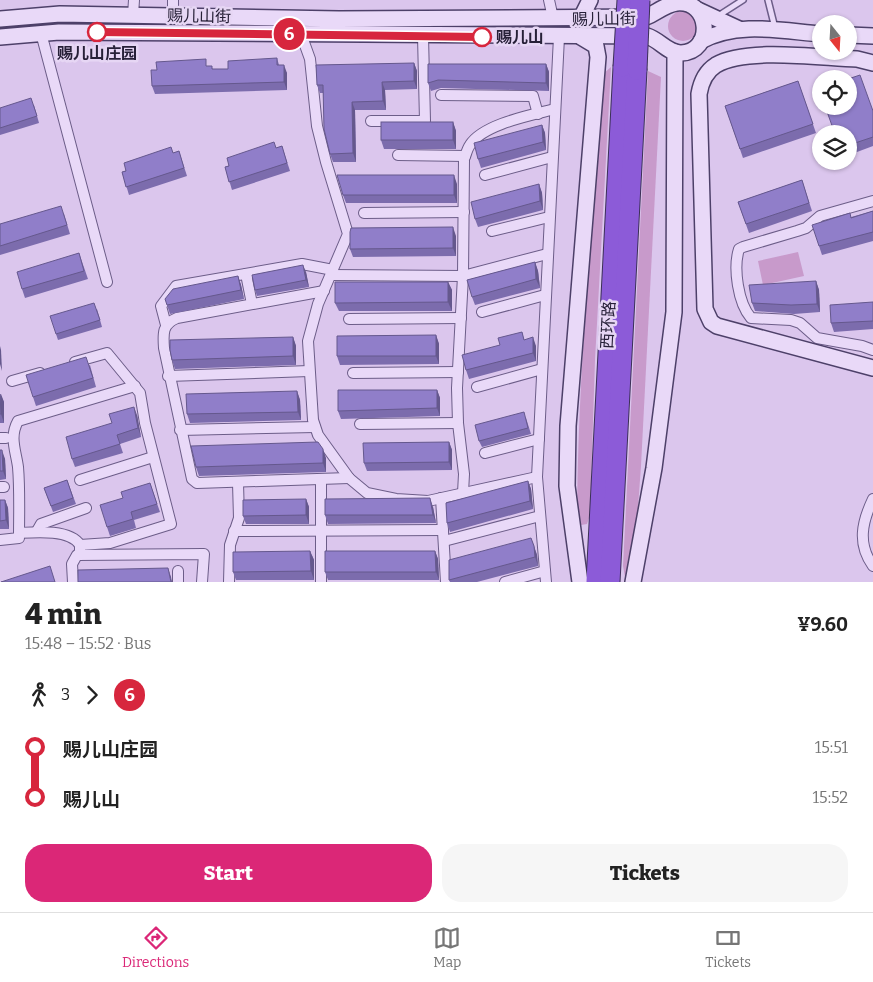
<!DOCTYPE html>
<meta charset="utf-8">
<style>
body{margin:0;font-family:Bitter,"Noto Sans SC",serif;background:#f6f6f6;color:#222;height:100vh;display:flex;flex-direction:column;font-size:19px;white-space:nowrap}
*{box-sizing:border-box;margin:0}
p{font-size:16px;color:#767676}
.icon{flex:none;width:28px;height:28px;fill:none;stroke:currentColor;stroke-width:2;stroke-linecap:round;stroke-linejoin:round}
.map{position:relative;height:582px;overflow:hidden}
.details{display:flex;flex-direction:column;background:#fff;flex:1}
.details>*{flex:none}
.badge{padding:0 10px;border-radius:16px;font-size:18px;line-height:32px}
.needle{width:32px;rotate:162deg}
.tools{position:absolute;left:812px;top:15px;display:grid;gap:10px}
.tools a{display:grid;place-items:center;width:45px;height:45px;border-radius:50%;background:#fff;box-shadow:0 1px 4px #0004;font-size:25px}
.map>.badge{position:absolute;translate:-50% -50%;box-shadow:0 0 0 2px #fff}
.legs{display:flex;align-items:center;gap:8px;height:55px;padding:0 25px;font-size:16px}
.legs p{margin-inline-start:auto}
.summary{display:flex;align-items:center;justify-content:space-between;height:85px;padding:0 25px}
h1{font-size:28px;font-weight:800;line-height:38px}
.action{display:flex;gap:10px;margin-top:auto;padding:10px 25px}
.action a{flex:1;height:58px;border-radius:20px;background:#db2777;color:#fff;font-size:20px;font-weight:800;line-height:58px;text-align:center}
.action a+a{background:#f6f6f6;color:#222}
ul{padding:0 25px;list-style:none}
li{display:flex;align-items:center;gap:18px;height:50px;font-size:19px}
li i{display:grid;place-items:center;width:8px;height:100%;margin:0 6px;background:currentColor}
li i::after{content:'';width:12px;height:12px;margin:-6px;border:4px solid;border-radius:50%;background:#fff}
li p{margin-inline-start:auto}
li:first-child i{background:linear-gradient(#0000 50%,currentColor 0)}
li:last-child i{background:linear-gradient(currentColor 50%,#0000 0)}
.dock{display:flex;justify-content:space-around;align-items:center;height:70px;border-top:1px solid #e0e0e0;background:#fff;font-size:14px;color:#767676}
.dock a{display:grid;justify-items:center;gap:2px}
.dock .on{color:#db2777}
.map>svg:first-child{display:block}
.green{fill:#c89acb}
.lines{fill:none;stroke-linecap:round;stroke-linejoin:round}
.lane-casing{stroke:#6c5d88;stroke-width:8}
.street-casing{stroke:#6c5d88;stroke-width:12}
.secondary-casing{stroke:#4d4069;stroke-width:18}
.highway-casing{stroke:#3b3056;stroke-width:21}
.lane{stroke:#e9d9f8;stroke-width:5}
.street{stroke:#e9d9f8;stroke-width:10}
.secondary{stroke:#e9d9f8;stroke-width:15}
.highway{stroke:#8c5bd8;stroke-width:19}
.highway-bridge-casing{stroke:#3b3056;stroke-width:21;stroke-linecap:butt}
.highway-bridge{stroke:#8c5bd8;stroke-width:19}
.wall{fill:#7c6cad}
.shaded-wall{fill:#65588d}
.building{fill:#907ec9;stroke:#65588d}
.line-1-casing{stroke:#fff;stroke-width:11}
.line-1{stroke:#d7263d;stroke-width:8}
.stop-1-dot{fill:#fff;stroke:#d7263d;stroke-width:2.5}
.labels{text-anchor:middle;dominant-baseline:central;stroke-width:5;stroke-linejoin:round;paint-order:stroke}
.street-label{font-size:16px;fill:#272038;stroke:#e6d6f4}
.stop-label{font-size:16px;font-weight:bold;fill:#272038;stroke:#e6d6f4;text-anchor:start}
</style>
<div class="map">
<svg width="873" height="582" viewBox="0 0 873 582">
<rect width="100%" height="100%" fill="#dbc6ed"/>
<g class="green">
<circle cx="683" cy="26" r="15"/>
<path d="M611 67 595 360 590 515 587 524 581 525 577 515C578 368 593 222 602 75Z"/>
<path d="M648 71 661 77 641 466 637 521 629 570 625 577 623 566Z"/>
<path d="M798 252 804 276 763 285 758 261Z"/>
</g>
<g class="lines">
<g class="lane-casing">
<g id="lane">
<path d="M768 0 775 28"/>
<path d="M718 16 743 0"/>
</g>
</g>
<g class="street-casing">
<g id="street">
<path d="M549 0 553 18"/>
<path d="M133 15 134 0"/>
<path d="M173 16V0"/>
<path d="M41 33 107 282"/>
<path d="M301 34 310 59 317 126 326 162 348 234 318 304 308 341 313 420 318 435 349 478 367 493 396 499 428 501 537 477"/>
<path d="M441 95 533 96 538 114"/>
<path d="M371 121H425L423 36"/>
<path d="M398 155 465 156"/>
<path d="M485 175 552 157"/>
<path d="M873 201 820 216 806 228 797 231 743 247 739 249C733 268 738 303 751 318L791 320 800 323 817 338 862 346 873 350"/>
<path d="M364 213 464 212"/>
<path d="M492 231 549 217"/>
<path d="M246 274 252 304"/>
<path d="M331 275 463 276 547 254"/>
<path d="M324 291 177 318C162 324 163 334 164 348L192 479 197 483 349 478"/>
<path d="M482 312 545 295"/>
<path d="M349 319 461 318"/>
<path d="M166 325 161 306 176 286 302 264 333 270"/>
<path d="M75 362 107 353 140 393 145 423 171 524 110 543 80 545V555"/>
<path d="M353 373 458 372"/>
<path d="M168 376 309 371"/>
<path d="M12 381 40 373"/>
<path d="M477 387 542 369"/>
<path d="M360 424 458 423"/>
<path d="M180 430 315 427"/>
<path d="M0 438H6"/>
<path d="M485 453 539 439"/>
<path d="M321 479V582"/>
<path d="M80 480 153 457"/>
<path d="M0 487H4"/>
<path d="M463 493 464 474 458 423 457 388 463 276 464 159C466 155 467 149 470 145 483 124 532 115 555 109"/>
<path d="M441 498 446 582"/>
<path d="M873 499C862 522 857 544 873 566"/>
<path d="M37 531 41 524 86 508"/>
<path d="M234 531 443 530"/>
<path d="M19 533C35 532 70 529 80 545"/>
<path d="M0 540 19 538C19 515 20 490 18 467 16 451 9 437 18 421L135 386"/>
<path d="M444 541 540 516"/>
<path d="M73 582 72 564 77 555 204 554 202 582"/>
<path d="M178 582V571"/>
<path d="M229 582 230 545 239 518 238 483"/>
<path d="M505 582 545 571"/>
<path d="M546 582 537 477 559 37"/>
</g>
</g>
<g class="secondary-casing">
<g id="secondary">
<path d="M698 10 739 29"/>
<path d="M581 18 590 0"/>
<path d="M0 19 60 14 339 19 646 17C656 13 666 4 677 3 711 0 714 52 681 53 667 53 660 40 647 36L59 32 0 37"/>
<path d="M849 35 873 36"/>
<path d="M701 41C737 21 782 31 821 34"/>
<path d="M873 63 857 59C821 58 746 47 716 65 705 72 701 82 699 94L705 309 711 322 717 326 873 368"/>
<path d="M580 582 567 486 568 426 598 57 596 46 581 37"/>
<path d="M633 582 654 468 674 312 675 52"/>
</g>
</g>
<g class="highway-casing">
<g id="highway">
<path d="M596 582 623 67"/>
<path d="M610 582 637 70"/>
</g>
</g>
<use href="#lane" class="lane"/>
<use href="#street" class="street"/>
<use href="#secondary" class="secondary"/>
<use href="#highway" class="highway"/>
<g class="highway-bridge-casing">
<g id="highway-bridge">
<path d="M623 67 627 0"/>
<path d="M637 70 640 0"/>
</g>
</g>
<use href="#highway-bridge" class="highway-bridge"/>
</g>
<g class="wall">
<path d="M277 58 279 65 287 73V90L155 94 152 86 157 70 208 66 213 69H228Z"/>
<path d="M414 63 417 71V89L385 90 386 110H355L356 162H333L330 154 323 93H320L317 85Z"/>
<path d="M428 64H546L549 72V91L441 88 431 91 428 83Z"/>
<path d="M798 81 816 133 743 158 725 106Z"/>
<path d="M34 105 39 123 0 135V108Z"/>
<path d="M873 111V146L849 155V134Z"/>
<path d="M453 122 456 131V149H384L381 140Z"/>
<path d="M542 125 545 133 546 150 481 168 478 159Z"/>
<path d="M282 146 290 171 232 190 225 167Z"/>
<path d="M179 151 187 176 129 195 122 172Z"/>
<path d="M802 180 812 211 749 233 738 202Z"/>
<path d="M457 184V203H346L343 195Z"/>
<path d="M539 184 542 193 543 210 478 227 475 219Z"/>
<path d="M873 211V241L822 255 819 246 851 217Z"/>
<path d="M64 214 70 234 0 255V224Z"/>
<path d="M456 236V256L353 257 350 249Z"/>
<path d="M79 253 88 279 25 298 22 289Z"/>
<path d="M535 262 538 271 540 288 475 305 472 297Z"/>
<path d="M306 272 309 287 257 296 255 290Z"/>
<path d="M238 276 241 285 244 299 170 314 167 305Z"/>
<path d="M816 281 819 290 820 312 794 314 755 311 752 303Z"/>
<path d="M448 282 452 290V311H339L335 303Z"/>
<path d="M873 302V329L834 332 831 323Z"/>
<path d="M97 309 102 327 58 340 56 334Z"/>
<path d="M522 332 524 340 536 346V361L469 379 466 370 500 345Z"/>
<path d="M436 335 439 344V364L340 365 337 356Z"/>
<path d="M293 337 296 346V365L175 369 172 360Z"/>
<path d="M90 365 96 387 36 406 33 397Z"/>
<path d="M437 390 440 398V416L341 419 338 411Z"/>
<path d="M297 391 300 400 301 420 190 423 187 414Z"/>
<path d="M0 394 4 402V423H0Z"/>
<path d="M137 415 141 437 120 444 123 453 75 467 72 459Z"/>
<path d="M526 418 531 434 482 447 479 441Z"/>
<path d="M449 442 452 450V470L367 471 364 463Z"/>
<path d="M0 450 5 459 6 479 0 480Z"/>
<path d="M326 458V472L199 476 196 467Z"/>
<path d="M67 480 76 504 53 512 44 488Z"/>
<path d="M528 481 531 489 533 509 450 532 447 523Z"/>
<path d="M150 483 160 512 134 520 136 528 110 536 107 527 123 498Z"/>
<path d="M306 499 309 507V524H246L243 516Z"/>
<path d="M0 500H5L8 508 9 529H0Z"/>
<path d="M433 507 436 523 328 524 325 515Z"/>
<path d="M534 546 537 555 538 566 477 582H450L449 580Z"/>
<path d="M310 551 314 560V580H236L233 572Z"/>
<path d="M435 551 438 559 439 580H328L325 572Z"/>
</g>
<g class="shaded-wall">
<path d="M414 63 417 71V89L414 81Z"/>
<path d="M546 64 549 72V91L546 83Z"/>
<path d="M284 65 287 73V90L284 82Z"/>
<path d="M382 82 385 90 386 110 383 101Z"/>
<path d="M352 102 355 110 356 162 353 153Z"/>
<path d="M453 122 456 131V149L453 140Z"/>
<path d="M542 125 545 133 546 150 543 142Z"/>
<path d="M454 175 457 184V203L454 195Z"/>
<path d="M539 184 542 193 543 210 540 201Z"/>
<path d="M453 227 456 236V256L453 248Z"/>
<path d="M535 262 538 271 540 288 536 279Z"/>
<path d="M303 265 306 272 309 287 306 280Z"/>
<path d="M238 276 241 285 244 299 241 290Z"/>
<path d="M816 281 819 290 820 312 817 304Z"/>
<path d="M448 282 452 290V311L448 302Z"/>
<path d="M436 335 439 344V364L436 356Z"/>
<path d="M293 337 296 346V365L293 356Z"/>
<path d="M533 337 536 346V361L533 353Z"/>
<path d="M0 346 1 350 2 371 0 364Z"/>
<path d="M437 390 440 398V416L437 408Z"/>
<path d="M297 391 300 400 301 420 298 412Z"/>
<path d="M1 394 4 402V423L1 414Z"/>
<path d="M134 407 137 415 141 437 138 428Z"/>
<path d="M449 442 452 450V470L449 462Z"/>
<path d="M323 449 326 458V472L323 463Z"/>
<path d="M2 450 5 459 6 479 3 471Z"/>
<path d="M528 481 531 489 533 509 530 501Z"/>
<path d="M430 498 433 507 436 523 433 515Z"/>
<path d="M306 499 309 507V524L306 515Z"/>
<path d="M5 500 8 508 9 529 6 520Z"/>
<path d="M531 538 537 555 538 566 535 557Z"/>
<path d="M310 551 314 560V580L311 571Z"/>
<path d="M435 551 438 559 439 580 436 572Z"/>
<path d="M168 568 171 577 172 582H171Z"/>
</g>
<g class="building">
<path d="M277 58V65H284V82L152 86 151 70H157L156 62 206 59V66H212V69H228V61Z"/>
<path d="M414 63V81L382 82 383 101 352 102 353 153 330 154 324 129 323 85H317L316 65Z"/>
<path d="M428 64H546V83L438 80 428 83Z"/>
<path d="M860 75 873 111V137L849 145V134H835L825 106H849V79H848Z"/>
<path d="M798 81 813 124 740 149 725 106Z"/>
<path d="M821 88V96L819 89Z"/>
<path d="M31 98 37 116 0 128V108Z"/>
<rect x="381" y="122" width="72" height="18"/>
<path d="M542 125 543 142 478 159 474 143Z"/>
<path d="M274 142 276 148 282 146 287 163 229 182 225 167 229 166 227 158Z"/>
<path d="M171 147 173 153 179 151 184 168 126 187 122 172 126 171 124 163Z"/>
<path d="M337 175H454V195H343Z"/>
<path d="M802 180 809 203 746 224 738 202Z"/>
<path d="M539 184 540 201 475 219 471 202Z"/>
<path d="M61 206 67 225 0 246V224Z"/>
<path d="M873 211V232L819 246 812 225 850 213 851 218Z"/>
<path d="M453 227V248L350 249V232L351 228Z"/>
<path d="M79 253 84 271 22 289 17 272Z"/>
<path d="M535 262 536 279 472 297 467 280Z"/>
<path d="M303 265 306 280 255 290 252 275Z"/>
<path d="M238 276 241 290 167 305 165 299 173 289Z"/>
<path d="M816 281 817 304 791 305 752 303 749 285Z"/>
<path d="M335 282H448V302L335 303Z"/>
<path d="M873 302V321L831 323 830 305Z"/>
<path d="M94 303 100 320 56 334 50 316Z"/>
<path d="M522 332 524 340 533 337V353L466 370 462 355 500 345 498 338Z"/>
<path d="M436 335V356H337V336Z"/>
<path d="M293 337V356L172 360 170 350V340Z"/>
<path d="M86 357 93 378 33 397 26 375Z"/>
<path d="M338 390H437V408L338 411Z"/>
<path d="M297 391 298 412 187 414 186 394Z"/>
<path d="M0 394 1 414H0Z"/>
<path d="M134 407 138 428 117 435 120 444 72 459 66 437 112 423 109 414Z"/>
<path d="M524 412 528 428 479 441 475 425Z"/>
<path d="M318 442 323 449V463L196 467 191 446Z"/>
<path d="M449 442V462L364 463 363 443Z"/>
<path d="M0 450H2L3 471H0Z"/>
<path d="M67 480 73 498 51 506 44 488Z"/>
<path d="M528 481 530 501 447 523 446 503Z"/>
<path d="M150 483 157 504 131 512 133 519 107 527 100 505 123 498 121 492Z"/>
<path d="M430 498 433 515H325V499Z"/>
<path d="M306 499V515L243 516V500Z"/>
<path d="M0 500H5L6 520 0 521Z"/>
<path d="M531 538 534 546 535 557 449 580V560Z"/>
<path d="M310 551 311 571 233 572V552Z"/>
<path d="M325 551H435L436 572H325Z"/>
<path d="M50 566 55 582H1Z"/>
<path d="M168 568 171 582H78V570Z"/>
</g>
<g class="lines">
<g class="line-1-casing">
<path id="line-1" d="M97 32 482 37"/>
</g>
<use href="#line-1" class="line-1"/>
</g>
<g class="stop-1-dot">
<circle cx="97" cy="32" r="9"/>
<circle cx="482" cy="37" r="9"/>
</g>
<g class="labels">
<g class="street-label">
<text transform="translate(199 16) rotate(1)">赐儿山街</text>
<text transform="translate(604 19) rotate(-1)">赐儿山街</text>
<text transform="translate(608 325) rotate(-87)">西环路</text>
</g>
<g class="stop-label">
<text x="496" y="37">赐儿山</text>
<text x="97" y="53" text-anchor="middle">赐儿山庄园</text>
</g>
</g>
</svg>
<div class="tools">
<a><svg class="needle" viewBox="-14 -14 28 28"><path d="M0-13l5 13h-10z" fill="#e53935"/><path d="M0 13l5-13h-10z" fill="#767676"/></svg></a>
<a><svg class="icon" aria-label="locate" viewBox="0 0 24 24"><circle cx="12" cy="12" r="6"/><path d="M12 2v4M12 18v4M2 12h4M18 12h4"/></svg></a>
<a><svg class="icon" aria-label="layers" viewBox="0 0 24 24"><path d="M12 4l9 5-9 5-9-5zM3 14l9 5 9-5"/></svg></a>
</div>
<b class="badge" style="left:289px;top:34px;background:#d7263d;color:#fff">6</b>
</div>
<section class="details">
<div class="summary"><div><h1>4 min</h1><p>15:48 – 15:52 · Bus</p></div><b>¥9.60</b></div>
<div class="legs"><svg class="icon" aria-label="walk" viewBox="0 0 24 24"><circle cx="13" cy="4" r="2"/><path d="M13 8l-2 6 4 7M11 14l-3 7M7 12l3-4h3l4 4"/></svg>3<svg class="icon" aria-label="forward" viewBox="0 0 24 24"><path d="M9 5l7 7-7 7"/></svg><b class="badge" style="background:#d7263d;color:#fff">6</b></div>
<ul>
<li><i style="color:#d7263d"></i><b>赐儿山庄园</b><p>15:51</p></li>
<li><i style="color:#d7263d"></i><b>赐儿山</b><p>15:52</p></li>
</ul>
<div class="action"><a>Start</a><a>Tickets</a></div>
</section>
<nav class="dock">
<a class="on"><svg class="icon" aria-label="directions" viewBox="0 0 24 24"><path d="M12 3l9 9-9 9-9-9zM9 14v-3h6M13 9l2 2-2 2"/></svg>Directions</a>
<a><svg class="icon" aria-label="map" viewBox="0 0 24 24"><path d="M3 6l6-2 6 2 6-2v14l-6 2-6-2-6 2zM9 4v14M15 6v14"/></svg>Map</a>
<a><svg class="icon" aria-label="tickets" viewBox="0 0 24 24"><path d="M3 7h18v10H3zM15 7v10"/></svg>Tickets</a>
</nav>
